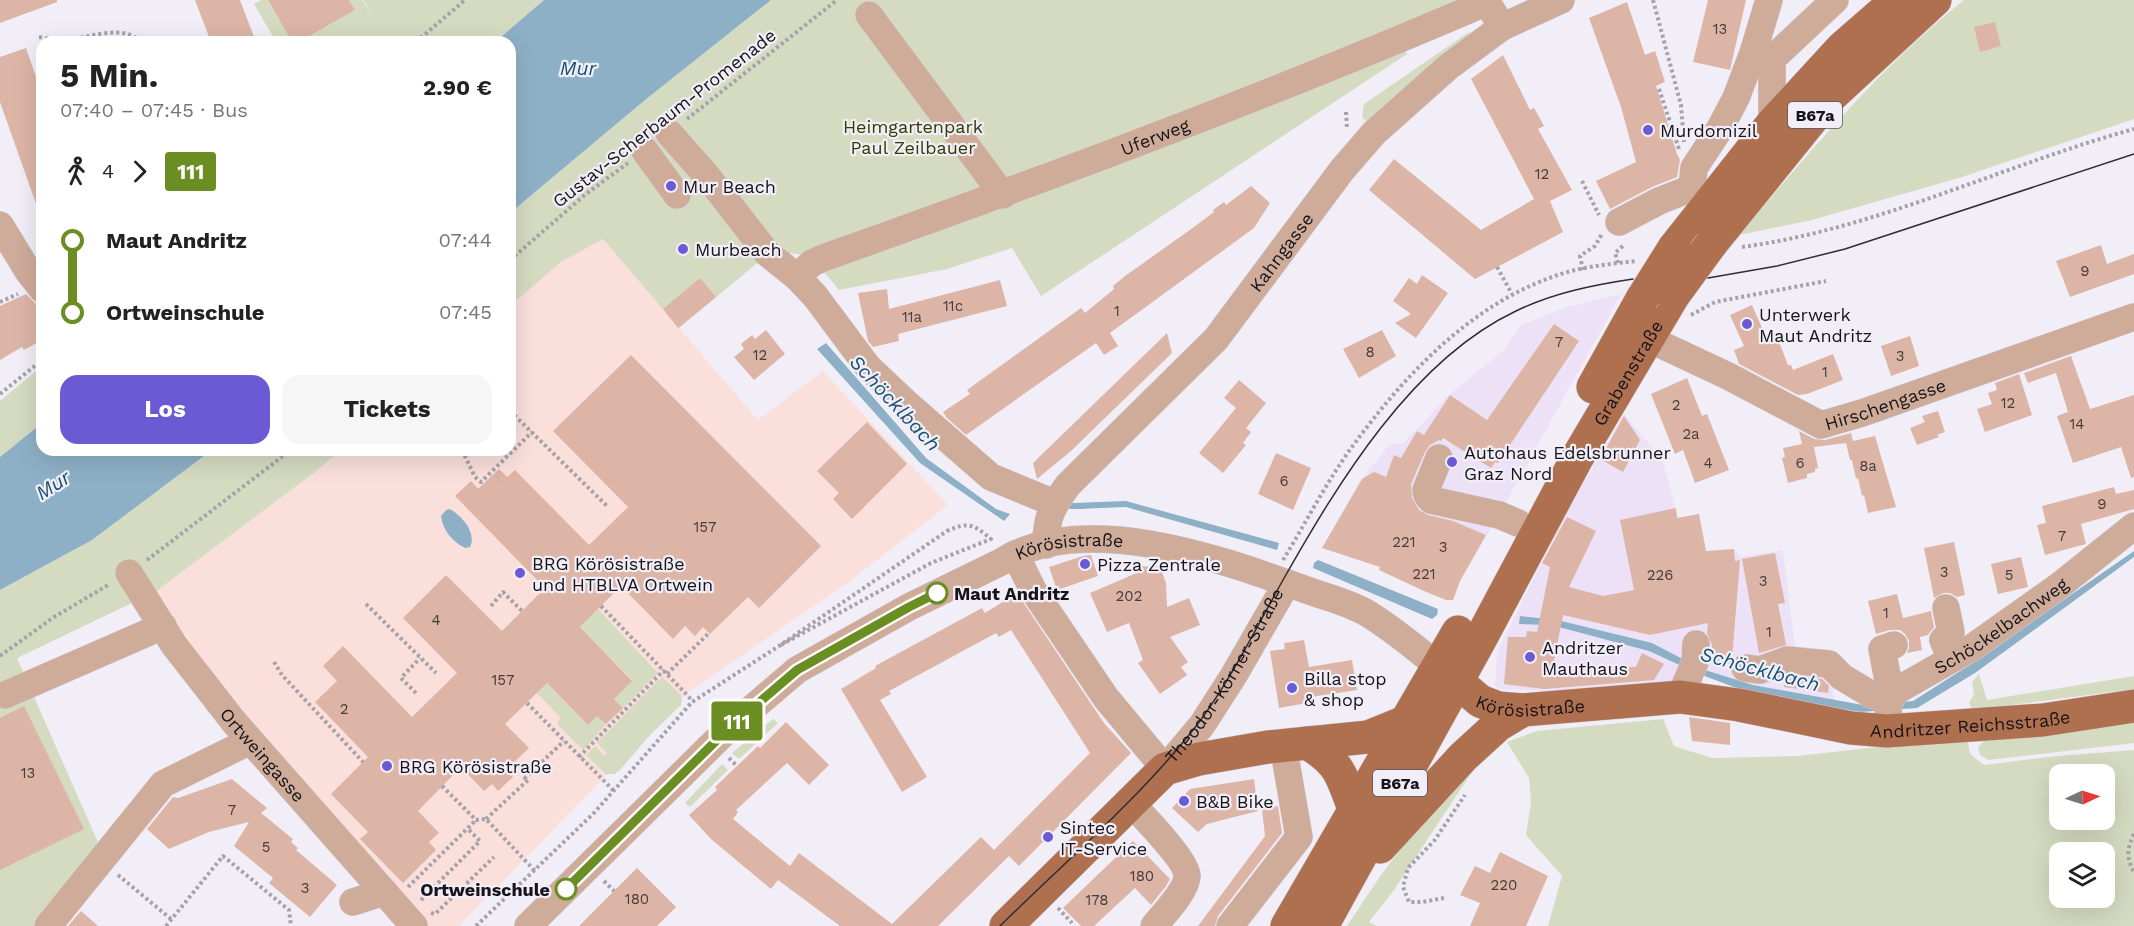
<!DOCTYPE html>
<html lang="de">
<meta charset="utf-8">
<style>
body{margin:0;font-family:"Work Sans",sans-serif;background:#f6f6f6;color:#222;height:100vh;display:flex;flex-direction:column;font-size:22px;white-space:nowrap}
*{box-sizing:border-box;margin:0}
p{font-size:20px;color:#767676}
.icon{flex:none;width:33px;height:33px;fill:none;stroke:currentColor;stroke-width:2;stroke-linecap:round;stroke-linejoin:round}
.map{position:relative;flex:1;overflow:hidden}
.sheet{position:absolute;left:36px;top:36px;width:480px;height:420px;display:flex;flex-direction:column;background:#fff;border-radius:18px;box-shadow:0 6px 24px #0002}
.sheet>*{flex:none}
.badge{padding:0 12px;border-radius:4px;font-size:21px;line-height:39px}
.needle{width:39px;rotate:86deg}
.fabs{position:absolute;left:2049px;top:764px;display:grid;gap:12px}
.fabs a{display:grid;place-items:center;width:66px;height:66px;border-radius:12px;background:#fff;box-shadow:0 6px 24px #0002;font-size:30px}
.map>.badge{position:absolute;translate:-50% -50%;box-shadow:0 0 0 3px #fff}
.legs{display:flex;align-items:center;gap:9px;height:66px;padding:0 24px;font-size:20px}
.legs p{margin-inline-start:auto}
.headline{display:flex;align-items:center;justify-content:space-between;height:102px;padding:0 24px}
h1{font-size:33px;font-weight:700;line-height:45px}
.button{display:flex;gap:12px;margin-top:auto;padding:12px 24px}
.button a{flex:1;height:69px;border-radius:18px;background:#6a5bd5;color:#fff;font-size:24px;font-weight:700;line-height:69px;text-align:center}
.button a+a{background:#f6f6f6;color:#222}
ul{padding:0 24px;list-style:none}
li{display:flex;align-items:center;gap:21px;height:72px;font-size:22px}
li i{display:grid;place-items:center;width:9px;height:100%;margin:0 8px;background:currentColor}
li i::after{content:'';width:15px;height:15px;margin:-8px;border:4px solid;border-radius:50%;background:#fff}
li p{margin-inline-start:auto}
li:first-child i{background:linear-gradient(#0000 50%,currentColor 0)}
li:last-child i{background:linear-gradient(currentColor 50%,#0000 0)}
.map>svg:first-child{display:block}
.commercial{fill:#ece1f6}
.education{fill:#fadfdb}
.green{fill:#d4dbc1;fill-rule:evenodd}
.water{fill:#8eb0c6}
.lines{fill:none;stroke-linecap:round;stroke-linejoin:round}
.stream{stroke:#8eb0c6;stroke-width:6}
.building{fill:#dcb5a7}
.minor-casing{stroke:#cfcbd4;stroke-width:28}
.major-casing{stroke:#cfcbd4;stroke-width:34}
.path{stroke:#a6a2aa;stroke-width:4;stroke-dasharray:3 3;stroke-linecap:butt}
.minor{stroke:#cfab9a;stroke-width:27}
.major{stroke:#af7050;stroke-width:33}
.tram{stroke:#2f2d32;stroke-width:1.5}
.major-bridge-casing{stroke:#cfcbd4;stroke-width:34;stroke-linecap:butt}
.major-bridge{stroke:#af7050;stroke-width:33}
.line-1-casing{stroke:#fff;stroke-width:14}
.line-1{stroke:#6b8e23;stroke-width:9}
.poi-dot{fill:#6a5bd5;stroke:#f2eef8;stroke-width:2}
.stop-1-dot{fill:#fff;stroke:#6b8e23;stroke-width:3}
.labels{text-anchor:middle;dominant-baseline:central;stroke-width:4.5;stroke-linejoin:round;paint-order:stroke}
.number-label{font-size:15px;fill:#483c3c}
.shield{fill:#f2eef8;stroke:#58555b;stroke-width:1.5}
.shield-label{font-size:16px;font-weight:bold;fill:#161418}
.street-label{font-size:18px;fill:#161418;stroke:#f2eef8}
.park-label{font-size:18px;fill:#323b00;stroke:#f2eef8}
.poi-label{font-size:18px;fill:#161418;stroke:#f2eef8;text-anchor:start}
.stop-label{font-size:18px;font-weight:bold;fill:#161418;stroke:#f2eef8;text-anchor:start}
.water-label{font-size:20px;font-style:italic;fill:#165372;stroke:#f2eef8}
</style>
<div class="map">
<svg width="2134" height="926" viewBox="0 0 2134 926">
<rect width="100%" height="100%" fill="#f2eef8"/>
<g class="commercial">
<path d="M1621 294 1499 515 1460 581 1453 600H1446L1380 567 1322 548 1362 479 1389 445 1403 443 1450 394 1503 351 1521 325 1570 306Z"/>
<path d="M1624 414 1663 461 1678 518 1699 514 1706 551 1734 549 1741 557 1783 550 1796 656 1832 666 1834 703 1751 687 1687 666 1674 685 1546 691 1500 689 1495 685 1497 652 1565 516Z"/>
</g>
<path class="education" d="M603 239 758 420 823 371 948 505 846 584 687 693 459 926H427L237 709 155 592 315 472 341 450H510V306L561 262Z"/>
<g class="green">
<path d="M261 0H268L292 42H276L254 4Z"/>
<path d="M349 0H362L374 19 363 0H544L495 42H299L355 10Z"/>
<path d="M771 0H1472L1402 38 1407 54 1041 296 1012 248 947 269 839 290 811 256 790 253 761 260 679 328 603 239 561 262 510 306V213L645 100Z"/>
<path d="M1964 0H2134V119L1959 178 1812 220 1739 235C1809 153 1879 68 1964 0Z"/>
<path d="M1469 32 1467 43 1369 124 1362 117 1364 104Z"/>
<path d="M42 366V423L0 457V401Z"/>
<path d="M212 450H341L315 472 155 592 17 658 100 847 40 926H0V590L92 540Z"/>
<path d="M598 609 658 673 623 708 614 699 632 680 580 627Z"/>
<path d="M524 660 587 724 597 716 606 724 583 750 558 725V721L561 718 514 669Z"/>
<path d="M1979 674 1987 700 2134 676V689L1973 710 1969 703 1974 694 1972 682Z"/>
<path d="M662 677 681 695 682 699 681 705 651 734 619 771 614 774H606L586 755 595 746 605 756 607 753 597 743Z"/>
<path d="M773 719 778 723 739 759 732 753Z"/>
<path d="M1663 719 1674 746 1712 758 1797 756 1878 747 1965 726 1970 754 1984 765 2057 756 2134 750V926H1548L1562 876 1526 835 1531 802 1529 778 1507 742 1537 731ZM2060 774H2104V819H2060ZM2060 852H2104V897H2060Z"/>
<path d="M2134 723V743L1988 760 1980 755 1978 747 1984 741Z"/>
<path d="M1478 763 1394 890 1369 922 1377 926H1347L1381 875 1412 834Z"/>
<path d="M722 764 728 770 690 807 685 803Z"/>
</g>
<g class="water">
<path d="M544 0H771L645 100 510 213V42H495Z"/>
<path d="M826 343 926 458 996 509 1010 514 1004 521 920 463 817 349Z"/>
<path d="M42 423V450H212L92 540 0 590V457Z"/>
<path d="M1126 501 1279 543 1277 550 1126 507 1076 509 1073 503Z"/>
<path d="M450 509C462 516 477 533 470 547L465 548C452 541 443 531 441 516L446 510Z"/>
<path d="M2134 551V557L1975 673 1917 708 1860 712 1750 693 1699 674 1649 651 1551 625 1519 624 1520 616 1557 620 1652 643 1702 669 1753 685 1863 705 1913 701 1968 666Z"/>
<path d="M1318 560 1438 609 1437 615 1432 619 1313 568 1314 563Z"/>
</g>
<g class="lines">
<path class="stream" d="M1071 506H1083"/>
</g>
<g class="building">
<path d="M0 0H57V2L0 23Z"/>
<path d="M195 0H240L256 42H211Z"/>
<path d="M268 0H349L355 10 299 42H292Z"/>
<path d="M1708 0H1746L1730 70 1693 62Z"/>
<path d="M1627 2 1645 55 1655 51 1665 82 1656 86 1677 154 1680 160 1677 177 1652 187 1610 209 1596 181 1636 162 1621 107 1589 18Z"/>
<path d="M1995 22 2001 46 1980 52 1974 27Z"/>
<path d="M26 48 42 94V215H40L0 102V57Z"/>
<path d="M1503 55 1530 110 1534 108 1544 126 1538 129 1572 190 1550 201 1563 232 1475 279 1369 190 1394 159 1481 230 1534 199 1471 79Z"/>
<path d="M1251 186 1270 203 1254 228 1110 333 1118 346 1104 355 1096 343 966 435 947 418 943 412 970 394 967 390 1081 308 1085 313 1114 289 1113 286 1125 276 1187 232 1214 212 1213 210 1224 202 1226 205Z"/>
<path d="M2101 245 2107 264 2134 254V274L2070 297 2056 261Z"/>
<path d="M1422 275 1448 293 1416 338 1395 323 1411 314 1393 301 1409 278 1417 284Z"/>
<path d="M700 278 716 297 678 328 663 309Z"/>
<path d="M1000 280 1007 306 898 334 899 341 873 347 868 341 858 293 887 289 889 309Z"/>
<path d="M26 294 35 303 42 318V340L24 350 22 347 0 360V306Z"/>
<path d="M1752 305 1769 344 1779 342 1788 365H1791L1793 370 1833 354 1843 380 1807 394 1798 395 1739 364 1734 350 1744 346 1730 315Z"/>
<path d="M1554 324 1579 341 1498 463 1495 462 1491 468 1443 438 1441 441 1439 440 1430 445 1425 452 1411 484 1412 498 1419 510 1428 515 1453 521 1486 535 1460 581 1453 600H1446L1424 591 1379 570 1380 567 1322 548 1362 479 1374 472 1386 477 1394 455 1401 458 1417 431 1424 435 1450 395 1487 420Z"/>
<path d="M766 330 785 354 754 380 734 357 744 349 741 344 752 335 755 339Z"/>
<path d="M1382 330 1396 356 1359 378 1343 349Z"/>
<path d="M1167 333 1172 353 1072 450 1037 479 1033 463Z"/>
<path d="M1910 336 1919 366 1891 376 1881 346Z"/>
<path d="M631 355 821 546 759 608 748 597 710 634 703 627 695 636 685 626 673 639 621 586 580 627 632 681 614 699 623 708 606 724 597 716 588 725 547 683 505 724 529 748 506 770 513 777 498 791 492 784 484 791 461 767 418 811 439 833 429 842 436 850 403 883 360 839 368 832 331 794 368 757 315 702 337 681 323 666 343 646 412 717 457 673 403 618 446 575 502 631 545 588 455 496 471 481 478 489 499 469 507 477 515 470 589 545 628 507 553 431Z"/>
<path d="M2071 356 2090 409 2134 395V477L2131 478 2121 447 2073 463 2057 416 2068 412 2056 373 2028 383 2024 373Z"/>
<path d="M2019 374 2032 415 1985 432 1977 409 1992 404 1988 393 1997 390 1995 383Z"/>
<path d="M1687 378 1702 416 1707 414 1729 470 1695 483 1683 450 1675 454 1651 394Z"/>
<path d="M1239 380 1266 403 1246 428 1251 432 1243 443 1246 445 1223 473 1199 453 1236 408 1224 398Z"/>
<path d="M1938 411 1945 432 1937 435 1939 437 1917 445 1910 428 1925 422 1922 416Z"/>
<path d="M1624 416 1640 440 1623 472 1600 459Z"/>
<path d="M867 422 907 464 852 519 833 499 839 493 817 471Z"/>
<path d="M1799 431 1814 439 1825 440 1851 433 1853 441 1875 436 1896 507 1868 513 1864 495 1862 496 1858 478 1856 479 1852 460H1850L1846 443 1814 447 1818 468 1815 469V472L1807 474V478L1788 483 1782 458 1785 457 1783 448 1802 444Z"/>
<path d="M1276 453 1311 468 1293 510 1258 494Z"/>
<path d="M2114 487 2116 494 2134 490V509L2081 524 2086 544 2045 555 2037 525 2046 523 2042 506Z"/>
<path d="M1676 508 1677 518 1699 514 1706 551 1734 549 1735 561 1740 560 1732 659 1730 664 1711 663 1712 645 1707 633 1708 623 1650 635 1563 615 1552 671 1603 666 1636 667 1642 653 1664 664 1654 680 1544 689 1504 684 1508 637H1526L1527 631 1537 632 1550 567 1542 563 1567 517 1596 531 1569 587 1603 596 1634 590 1620 520Z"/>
<path d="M1954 542 1965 595 1957 597 1950 593H1943L1934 598 1924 548Z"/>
<path d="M1775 553 1785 603 1778 604 1786 645 1759 653 1742 559Z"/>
<path d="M1091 555 1098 576 1057 590 1049 567 1083 556Z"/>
<path d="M2021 557 2028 587 1998 594 1991 564Z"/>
<path d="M1136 566 1160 567 1166 583 1167 607 1189 598 1200 625 1170 637 1188 662 1181 667 1187 675 1160 694 1138 663 1143 660 1129 623 1107 632 1090 593 1139 572Z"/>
<path d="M1017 593 1104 723 1131 753 1019 866 1009 856 938 926H840L778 880 771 889 711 839 689 815 717 790 715 787 758 746 760 748 786 722 829 765 809 785 787 763 736 810 738 812 733 819 790 866 799 853 892 924 981 837 994 850 1090 753 1011 630 999 637 996 633 889 691 891 694 880 700 927 777 902 792 841 689 876 668 875 666 982 608 985 613Z"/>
<path d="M1897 594 1903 618 1931 611 1934 627 1928 635 1920 637 1922 650 1907 653 1909 648V641L1905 634 1900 630H1890L1876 634 1868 601Z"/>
<path d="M1304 640 1309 667 1352 660 1357 690 1311 697 1312 702 1279 708 1270 651 1285 649 1284 643Z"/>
<path d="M1789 676 1822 679 1829 686 1828 693 1784 687 1786 677Z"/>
<path d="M24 706 84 829 0 870V718Z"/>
<path d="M1689 717 1730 723V745L1692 741Z"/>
<path d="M232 779 267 808 261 813 293 839 291 842 298 848 296 850 337 885 310 917 269 883 273 878 234 846 249 822 209 832 169 849 147 829 173 797 178 798Z"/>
<path d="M1254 779 1258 811 1207 824 1198 832 1172 808 1190 789Z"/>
<path d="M1278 806 1282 833 1218 916 1215 926H1198L1265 836 1262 810Z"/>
<path d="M1133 841 1170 879 1166 886 1151 905 1135 888 1094 926H1081L1063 908Z"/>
<path d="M1500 852 1548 876 1526 926H1470L1480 903 1460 895 1475 866 1490 873Z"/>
<path d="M637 868 676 907 657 926H579Z"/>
<path d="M81 911 98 926H68Z"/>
</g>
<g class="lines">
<g class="minor-casing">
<g id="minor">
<path d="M869 15 1003 195"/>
<path d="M1753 53 1772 59 1835 0"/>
<path d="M1772 59V124"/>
<path d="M669 133 707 176 767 253 797 277 815 296 868 367 905 402 991 477 1054 503"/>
<path d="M645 151 677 195"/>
<path d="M1707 205 1692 188 1694 168 1719 130 1736 98 1753 53 1769 0"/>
<path d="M1619 222 1659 201 1692 188"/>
<path d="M0 225 28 271 42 289"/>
<path id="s1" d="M797 277 812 263 823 258C1047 179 1269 96 1487 2L1502 27"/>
<path id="s2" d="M1647 338 1728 376 1821 425 1862 413 2134 317"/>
<path d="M1439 458 1426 490 1427 495 1431 500 1499 515 1518 523"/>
<path id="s3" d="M1046 545C1046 517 1052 507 1068 485L1216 339 1342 170 1374 133 1448 67 1502 27 1561 0"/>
<path d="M1015 554 1033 590 1106 698 1165 769 1202 725 1234 675 1287 583"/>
<path id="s4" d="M129 573 174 645 234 722 414 926"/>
<path d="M1946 608 1951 632 1943 640 1951 659"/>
<path d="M1894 645 1882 649 1888 680 1896 691"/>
<path d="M1745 668 1760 670 1787 660 1829 664 1842 677 1872 695 1892 697"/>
<path d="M5 695 163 626"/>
<path d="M1680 697 1695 662 1696 644"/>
<path id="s5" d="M1887 731 1889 700 1896 691 1973 647 2059 586 2134 526"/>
<path d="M1131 803C1143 816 1187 861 1187 876 1187 890 1163 915 1154 926"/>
<path d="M353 902 384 892"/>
<path d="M48 926 163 784 250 741"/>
<path id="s6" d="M528 926 728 729 797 670 909 607 1001 562C1083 510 1218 558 1301 588 1322 596 1345 601 1365 612 1391 627 1415 648 1438 666"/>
<path d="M1230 926 1299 837 1283 745"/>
</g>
</g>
<g class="major-casing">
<g id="major">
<path d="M1711 244 1829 98 1935 0"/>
<path d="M1674 248 1772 124 1842 48 1897 0"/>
<path d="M1593 387 1642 299"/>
<path id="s7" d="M1440 667 1480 701 1498 708 1523 710 1680 697 1739 705 1851 728 1887 731 2043 720 2134 706"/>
<path d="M1307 743C1340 763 1341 774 1354 809"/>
<path d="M1380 847 1463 757 1498 725 1523 710"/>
<path d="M1006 926 1165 769 1199 759 1268 747 1368 737 1405 722"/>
<path d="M1287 926 1458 632"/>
<path id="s8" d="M1322 926 1481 638 1577 458 1673 296"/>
</g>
</g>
<g class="path">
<path d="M1653 0 1681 105 1684 142"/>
<path d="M39 37C47 38 55 40 62 40 85 40 122 22 141 42"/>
<path d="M416 42 465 0"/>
<path d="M1659 89 1679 149"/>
<path d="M1346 112 1347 129"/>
<path d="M687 119 837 0"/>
<path d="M1582 181 1599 215"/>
<path d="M1742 247C1877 229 2003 165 2134 129"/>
<path d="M510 260 586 194 628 163"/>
<path d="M1618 263 1615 253 1625 244"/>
<path d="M1497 267 1512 294"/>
<path d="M1583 270 1580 256 1595 246 1602 234"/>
<path d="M0 302 18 294"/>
<path d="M1691 315 1715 302 1826 281"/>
<path d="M0 394 42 360"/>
<path d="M510 411 607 506"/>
<path d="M462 450 475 477 481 482 532 432"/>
<path d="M147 560 291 450"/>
<path d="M1283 560C1305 524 1325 485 1349 451 1402 378 1468 306 1555 276 1579 267 1610 264 1636 261"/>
<path d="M366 604 436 673"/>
<path d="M491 606 503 592 522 611"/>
<path d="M601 606 689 697 692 702"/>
<path d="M0 656 54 617 110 584"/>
<path d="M274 662 282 675 363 762"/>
<path d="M667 674 708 634"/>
<path d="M416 693 401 678 420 658"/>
<path d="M527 703 614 791"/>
<path d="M579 757 664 670"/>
<path d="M729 758 737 766"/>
<path d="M442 786 476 820 486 819 535 871"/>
<path d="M486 819 528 780 525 778 564 741"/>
<path d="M2134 834C2127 848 2126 858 2134 872"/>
<path d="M118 875 171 919"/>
<path d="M604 881 614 891"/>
<path d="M408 887 476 820"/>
<path d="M1444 898 1422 902H1409L1403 887 1408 868 1434 841 1465 795"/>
<path d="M421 900 480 841 467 828"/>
<path d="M1058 908 1072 923"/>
<path d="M431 913 435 914 494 857"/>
<path d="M166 926 223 856 289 910 291 926"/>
<path d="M476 926 593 814 692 702 779 646 947 531C969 521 974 525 991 539L931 563 779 646"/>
</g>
<use href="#minor" class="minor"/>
<use href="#major" class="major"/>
<g class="tram">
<path d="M1708 278 1777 266 1845 249 2134 154"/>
<path id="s9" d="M1000 926C1066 861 1141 797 1197 725 1231 680 1256 628 1283 580 1338 483 1412 360 1516 311 1553 293 1593 285 1633 279"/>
</g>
<g class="major-bridge-casing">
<g id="major-bridge">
<path d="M1673 296 1711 244"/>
<path d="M1642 299 1674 248"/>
</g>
</g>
<use href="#major-bridge" class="major-bridge"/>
</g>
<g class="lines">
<g class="line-1-casing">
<path id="line-1" d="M566 889 728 729 797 670 909 607 937 593"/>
</g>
<use href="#line-1" class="line-1"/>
</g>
<g class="poi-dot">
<circle cx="1648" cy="130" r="6"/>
<circle cx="671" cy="186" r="6"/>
<circle cx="683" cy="249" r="6"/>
<circle cx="1747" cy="324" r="6"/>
<circle cx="1452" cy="462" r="6"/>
<circle cx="1085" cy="564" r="6"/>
<circle cx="520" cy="573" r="6"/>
<circle cx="1530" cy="657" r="6"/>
<circle cx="1292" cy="688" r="6"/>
<circle cx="387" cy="766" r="6"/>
<circle cx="1184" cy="801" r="6"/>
<circle cx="1048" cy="837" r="6"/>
</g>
<g class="stop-1-dot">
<circle cx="937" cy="593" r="10"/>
<circle cx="566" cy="889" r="10"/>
</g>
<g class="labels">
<g class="number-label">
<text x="1720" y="29">13</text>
<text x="1542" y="174">12</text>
<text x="2085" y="271">9</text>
<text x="953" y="306">11c</text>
<text x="1117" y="311">1</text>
<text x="912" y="317">11a</text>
<text x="1559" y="342">7</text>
<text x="1370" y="352">8</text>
<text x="760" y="355">12</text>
<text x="1900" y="356">3</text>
<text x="1825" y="372">1</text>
<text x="2008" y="403">12</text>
<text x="1676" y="405">2</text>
<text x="2077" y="424">14</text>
<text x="1691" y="434">2a</text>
<text x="1708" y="463">4</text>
<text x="1800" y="463">6</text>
<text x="1868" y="466">8a</text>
<text x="1284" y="481">6</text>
<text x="2102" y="504">9</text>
<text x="705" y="527">157</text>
<text x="2062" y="536">7</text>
<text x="1404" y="542">221</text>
<text x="1443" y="547">3</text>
<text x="1944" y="572">3</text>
<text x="1424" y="574">221</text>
<text x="1660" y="575">226</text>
<text x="2009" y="575">5</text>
<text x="1763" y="581">3</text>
<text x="1129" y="596">202</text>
<text x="1886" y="613">1</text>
<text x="436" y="620">4</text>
<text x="1769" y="632">1</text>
<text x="503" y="680">157</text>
<text x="344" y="709">2</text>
<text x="28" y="773">13</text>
<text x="232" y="810">7</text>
<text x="266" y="847">5</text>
<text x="1142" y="876">180</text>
<text x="1504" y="885">220</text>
<text x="305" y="888">3</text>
<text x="637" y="899">180</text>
<text x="1097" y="900">178</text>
</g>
<g class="shield">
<rect x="1788" y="102" width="54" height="26" rx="4.5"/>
<rect x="1373" y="770" width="54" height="26" rx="4.5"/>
</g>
<g class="shield-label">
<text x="1815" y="115">B67a</text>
<text x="1400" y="783">B67a</text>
</g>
<g class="street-label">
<text transform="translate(664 118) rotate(-38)">Gustav-Scherbaum-Promenade</text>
<text stroke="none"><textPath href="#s1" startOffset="386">Uferweg</textPath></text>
<text stroke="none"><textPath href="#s3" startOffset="382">Kahngasse</textPath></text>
<text stroke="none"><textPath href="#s8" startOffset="632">Grabenstraße</textPath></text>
<text stroke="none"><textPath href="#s2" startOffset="262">Hirschengasse</textPath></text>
<text stroke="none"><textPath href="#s6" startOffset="674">Körösistraße</textPath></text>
<text stroke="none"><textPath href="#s5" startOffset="166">Schöckelbachweg</textPath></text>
<text stroke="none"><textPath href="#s9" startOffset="338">Theodor-Körner-Straße</textPath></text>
<text stroke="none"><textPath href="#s7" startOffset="104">Körösistraße</textPath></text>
<text stroke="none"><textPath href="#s7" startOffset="548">Andritzer Reichsstraße</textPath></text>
<text stroke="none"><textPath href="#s4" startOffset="226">Ortweingasse</textPath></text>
</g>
<g class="park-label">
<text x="913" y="126">Heimgartenpark<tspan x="913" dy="21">Paul Zeilbauer</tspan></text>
</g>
<g class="poi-label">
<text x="1660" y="130">Murdomizil</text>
<text x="683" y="186">Mur Beach</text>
<text x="695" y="249">Murbeach</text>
<text x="1759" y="314">Unterwerk<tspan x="1759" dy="21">Maut Andritz</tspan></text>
<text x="1464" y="452">Autohaus Edelsbrunner<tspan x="1464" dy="21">Graz Nord</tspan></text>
<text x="532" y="563">BRG Körösistraße<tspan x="532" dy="21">und HTBLVA Ortwein</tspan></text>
<text x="1097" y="564">Pizza Zentrale</text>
<text x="1542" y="647">Andritzer<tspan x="1542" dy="21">Mauthaus</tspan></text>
<text x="1304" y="678">Billa stop<tspan x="1304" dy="21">&amp; shop</tspan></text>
<text x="399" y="766">BRG Körösistraße</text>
<text x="1196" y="801">B&amp;B Bike</text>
<text x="1060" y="827">Sintec<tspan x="1060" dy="21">IT-Service</tspan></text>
</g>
<g class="stop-label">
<text x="954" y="593">Maut Andritz</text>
<text x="550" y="889" text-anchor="end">Ortweinschule</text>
</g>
<g class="water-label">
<text x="578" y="68">Mur</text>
<text transform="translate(895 403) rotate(47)">Schöcklbach</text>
<text transform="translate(53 485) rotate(-33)">Mur</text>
<text transform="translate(1760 669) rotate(15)">Schöcklbach</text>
</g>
</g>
</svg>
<div class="fabs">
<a><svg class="needle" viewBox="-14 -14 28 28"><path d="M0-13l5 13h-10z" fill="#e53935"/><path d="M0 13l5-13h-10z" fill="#767676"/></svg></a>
<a><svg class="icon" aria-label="layers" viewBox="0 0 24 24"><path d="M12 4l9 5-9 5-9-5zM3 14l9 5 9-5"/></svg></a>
</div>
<b class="badge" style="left:737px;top:721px;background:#6b8e23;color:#fff">111</b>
<section class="sheet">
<div class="headline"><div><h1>5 Min.</h1><p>07:40 – 07:45 · Bus</p></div><b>2.90 €</b></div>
<div class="legs"><svg class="icon" aria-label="walk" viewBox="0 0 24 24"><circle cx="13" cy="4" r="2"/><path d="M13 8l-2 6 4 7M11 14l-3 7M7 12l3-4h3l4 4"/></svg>4<svg class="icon" aria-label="forward" viewBox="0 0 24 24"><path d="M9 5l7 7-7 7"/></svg><b class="badge" style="background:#6b8e23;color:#fff">111</b></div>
<ul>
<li><i style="color:#6b8e23"></i><b>Maut Andritz</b><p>07:44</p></li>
<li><i style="color:#6b8e23"></i><b>Ortweinschule</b><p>07:45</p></li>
</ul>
<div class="button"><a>Los</a><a>Tickets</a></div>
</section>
</div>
